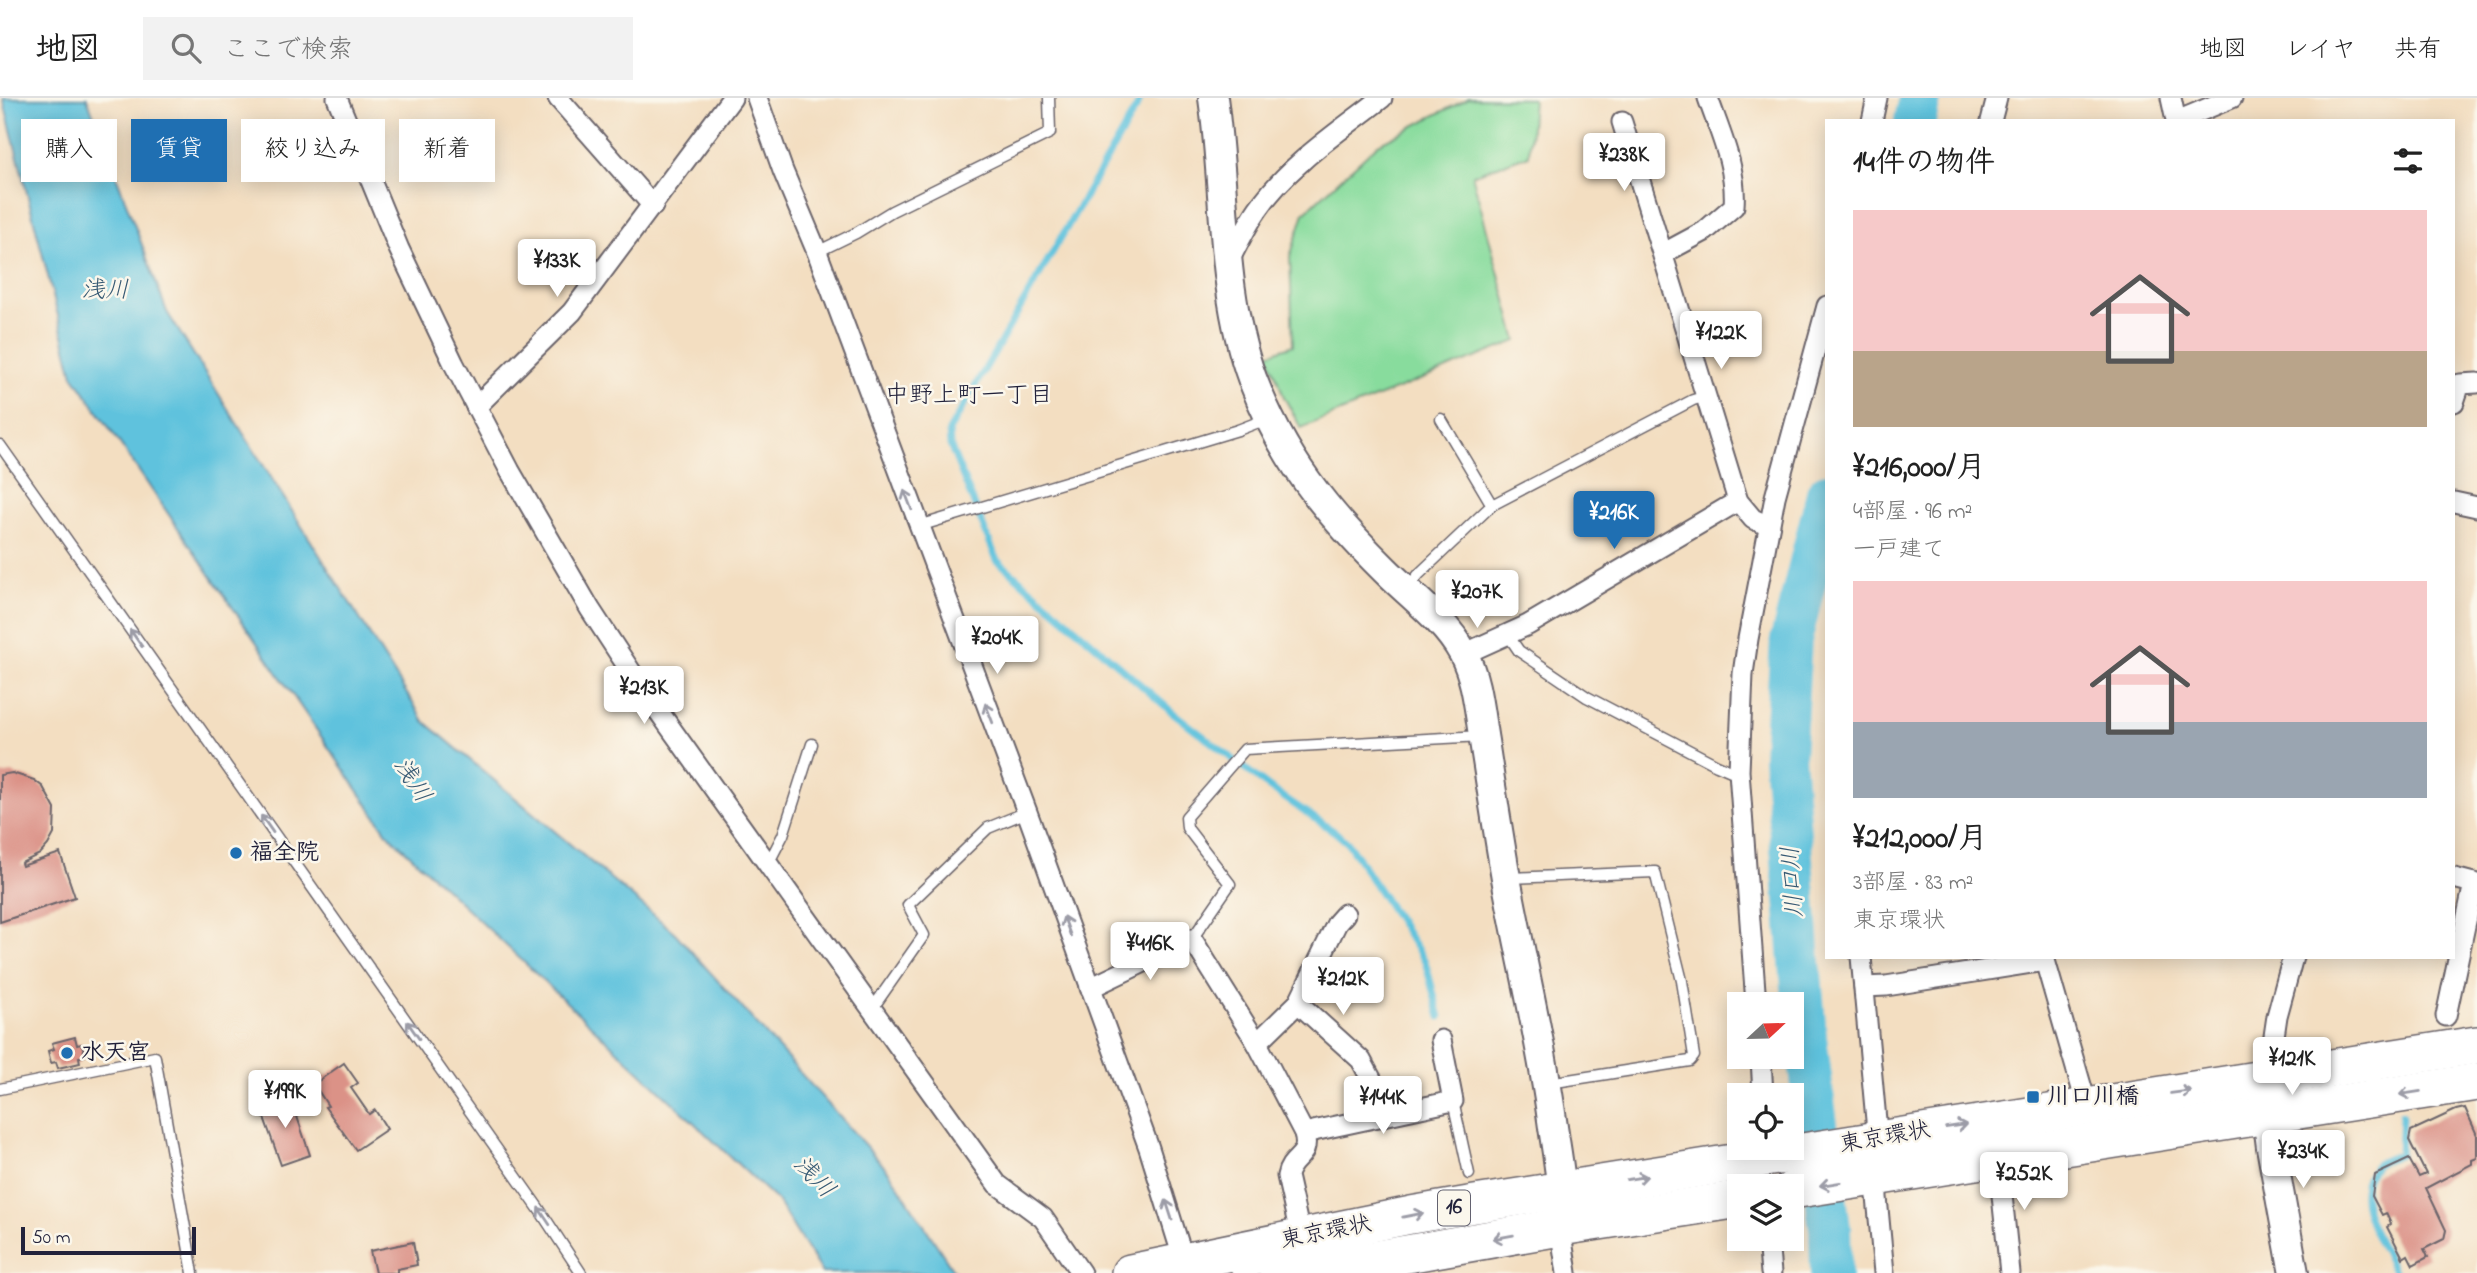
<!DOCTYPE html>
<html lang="ja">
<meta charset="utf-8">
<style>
:root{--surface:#fff;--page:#f2f2f2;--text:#222;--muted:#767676;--line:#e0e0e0;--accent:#1f6fb2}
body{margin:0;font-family:"Indie Flower","Klee One",sans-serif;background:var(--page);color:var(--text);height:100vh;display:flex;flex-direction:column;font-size:26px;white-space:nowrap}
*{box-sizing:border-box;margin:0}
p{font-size:23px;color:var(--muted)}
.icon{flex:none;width:38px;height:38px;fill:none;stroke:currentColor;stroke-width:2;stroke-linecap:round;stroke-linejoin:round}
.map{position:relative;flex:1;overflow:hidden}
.sheet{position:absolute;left:1825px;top:21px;width:630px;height:840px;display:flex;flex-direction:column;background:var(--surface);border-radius:0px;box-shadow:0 4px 18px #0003}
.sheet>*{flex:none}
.top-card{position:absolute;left:21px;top:21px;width:665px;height:63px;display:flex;gap:14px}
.needle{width:46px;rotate:68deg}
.fabs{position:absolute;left:1727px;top:894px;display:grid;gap:14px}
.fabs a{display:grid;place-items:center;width:77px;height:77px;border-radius:0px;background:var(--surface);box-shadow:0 4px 18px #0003;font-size:35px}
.scale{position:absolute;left:21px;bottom:18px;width:175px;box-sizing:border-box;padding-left:7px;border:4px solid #22223b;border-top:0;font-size:19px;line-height:24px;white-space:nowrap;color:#22223b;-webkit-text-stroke:5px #fbf7ec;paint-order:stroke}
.price{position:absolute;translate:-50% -60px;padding:0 16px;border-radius:7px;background:#fff;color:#222;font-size:23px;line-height:46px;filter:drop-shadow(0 2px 4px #0008)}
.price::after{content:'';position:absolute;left:50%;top:42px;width:21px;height:16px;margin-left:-10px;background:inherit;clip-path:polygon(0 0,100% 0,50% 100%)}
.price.on{background:var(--accent);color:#fff}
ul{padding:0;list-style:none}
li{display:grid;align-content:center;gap:14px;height:371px;padding:0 28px}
li span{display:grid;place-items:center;height:217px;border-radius:0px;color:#555}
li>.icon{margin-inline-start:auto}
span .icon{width:126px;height:126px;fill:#fffc;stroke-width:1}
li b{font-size:30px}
h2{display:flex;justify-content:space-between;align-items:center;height:84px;padding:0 28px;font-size:30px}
.pill{padding:0 24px;border-radius:0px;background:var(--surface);box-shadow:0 4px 18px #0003;font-size:24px;line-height:63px}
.pill.on{background:var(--accent);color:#fff}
header{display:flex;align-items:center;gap:42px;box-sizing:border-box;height:98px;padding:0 35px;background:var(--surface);border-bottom:2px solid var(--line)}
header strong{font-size:33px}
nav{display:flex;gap:38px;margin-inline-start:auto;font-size:24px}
.search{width:490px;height:63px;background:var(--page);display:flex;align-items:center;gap:18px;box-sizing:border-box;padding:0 24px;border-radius:0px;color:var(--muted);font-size:26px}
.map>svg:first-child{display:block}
</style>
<header>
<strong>地図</strong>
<div class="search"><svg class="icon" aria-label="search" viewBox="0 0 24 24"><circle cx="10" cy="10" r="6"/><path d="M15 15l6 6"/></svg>ここで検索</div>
<nav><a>地図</a><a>レイヤ</a><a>共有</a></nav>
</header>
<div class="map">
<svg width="2477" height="1175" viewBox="0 0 2477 1175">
<rect width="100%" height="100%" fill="#fbf7ec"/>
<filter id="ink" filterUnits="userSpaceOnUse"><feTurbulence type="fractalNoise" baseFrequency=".0143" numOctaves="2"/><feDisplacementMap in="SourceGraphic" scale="14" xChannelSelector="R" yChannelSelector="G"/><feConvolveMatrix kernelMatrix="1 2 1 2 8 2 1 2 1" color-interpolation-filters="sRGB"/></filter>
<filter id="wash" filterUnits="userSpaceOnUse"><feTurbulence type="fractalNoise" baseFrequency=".00686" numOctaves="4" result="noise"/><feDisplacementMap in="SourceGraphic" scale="28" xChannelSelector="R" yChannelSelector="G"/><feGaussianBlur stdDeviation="1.57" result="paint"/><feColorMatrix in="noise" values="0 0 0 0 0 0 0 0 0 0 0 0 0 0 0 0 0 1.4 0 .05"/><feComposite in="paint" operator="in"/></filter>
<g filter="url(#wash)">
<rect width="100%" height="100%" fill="#f3dec1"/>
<path fill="#88dc9d" stroke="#557f6c" stroke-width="2" d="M1469,0l64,1 -4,56 -57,20 45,166 -216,87 -17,-31 -16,-43 25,-9 -3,-88 14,-44 74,-69z"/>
<path fill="#5fc2dd" stroke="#40728c" stroke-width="2" d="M3,0h84l80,214 257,409 251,212 215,240 65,100h-133l-45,-72 -389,-367 -315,-459z"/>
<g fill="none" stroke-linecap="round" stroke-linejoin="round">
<g stroke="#5fc2dd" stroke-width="7">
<path d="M1139,0v5l-190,328 1,14 47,115 174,151 99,77 65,44 13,11 77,118 15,56"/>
<path d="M2395,1175c-14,-31 -49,-76 -20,-107 6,-6 18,-9 25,-12l2,-39"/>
</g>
<g stroke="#5fc2dd" stroke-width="42">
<path d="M1915,23l5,-23"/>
<path d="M1827,396l-36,146 -7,117 22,281 24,191 1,44"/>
</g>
</g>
<g id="blocks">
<g fill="#db9287">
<path d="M12,675l22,7 9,7 12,22 -1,25 -6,11 -8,9 -19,9 1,3 38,-13 15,44 -75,25v-147z"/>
<path d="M75,939l2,8 5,-1 3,12 -6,1 1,6 -22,5 -2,-6 -5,1 -3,-12 6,-2 -2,-6z"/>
<path d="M344,965l14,20 -7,5 18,26 6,-4 12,19 -31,21 -31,-43 3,-1 -14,-22z"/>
<path d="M290,998l20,59 -29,10 -21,-59z"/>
<path d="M2465,1010l12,27v23l-5,2v4l-46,24 20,42 -2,9 -20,10 4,8 -15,8 -5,-10 -5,3 -16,-31 4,-3 -5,-11 -4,2 -10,-19 3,-21 34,-16 10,18 7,-3 -17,-34 2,-9 45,-21z"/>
<path d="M413,1144l4,23 -20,4v4h-22l-5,-22z"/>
</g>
</g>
</g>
<g filter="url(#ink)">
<use href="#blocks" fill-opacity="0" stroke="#6b646a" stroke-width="2"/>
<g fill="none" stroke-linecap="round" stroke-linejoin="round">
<g stroke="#6b646a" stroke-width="13">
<g id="lane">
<path d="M817,154l39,-19 36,-22 158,-78 -1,-35"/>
<path d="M1441,321l51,86"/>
<path d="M0,347l539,764 42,64"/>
<path d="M919,428l319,-96 31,-12"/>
<path d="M1408,490l11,-14 73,-69 201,-105 14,-4"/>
<path d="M1508,537l11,16 68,46 130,68 14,6h8"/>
<path d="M768,766l15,-29 29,-91"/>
<path d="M1510,780l145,-6 27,109 12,75 -4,5 -141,22"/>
<path d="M1192,841l38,-55 -43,-56 -1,-11 59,-68 237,-13"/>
<path d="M872,911l52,-74 -16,-30 80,-77 39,-16"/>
<path d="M0,991l155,-32 38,216"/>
<path d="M1453,1003l16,73"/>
</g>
</g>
<g stroke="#6b646a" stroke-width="23">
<g id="street">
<path d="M337,0l62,151 55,115 56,107 80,138 49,75 358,500 46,34 38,55"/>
<path d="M558,0l95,108"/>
<path d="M757,0l26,73 34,81 210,560 122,336 35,113 3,5"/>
<path d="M2171,0l5,23"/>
<path d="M1872,23l5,-23"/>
<path d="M1991,23l6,-23"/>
<path d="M2177,23l55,-23"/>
<path d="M1622,24l116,379 15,18 16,7"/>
<path d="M1664,155l41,-22 29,-25c3,-38 -14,-73 -26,-108"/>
<path d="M1229,163c9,-18 18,-36 29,-52 31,-45 82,-78 124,-111"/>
<path d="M2454,304l6,-18 17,-1"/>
<path d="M476,309l96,-95 160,-214"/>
<path d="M2454,404l23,5"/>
<path d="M1464,556l64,-29 210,-124"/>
<path d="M2454,780l23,6"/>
<path d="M1861,859l15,163 1,77 7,76"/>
<path d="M2044,859l43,149"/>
<path d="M1864,889l22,-1 159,-25"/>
<path d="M1090,890l102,-49 65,104 47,90c7,26 -13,22 -17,43l14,62"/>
<path d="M1298,905l63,57 29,54"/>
<path d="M1756,906l-17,-233 4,-97 5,-35 27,-142 52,-191"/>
<path d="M2446,918l28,-133"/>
<path d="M1257,945l41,-40 39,-80 8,-9"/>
<path d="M1761,959l2,39"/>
<path d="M2268,979l9,-61 16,-59"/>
<path d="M1304,1035l149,-32 -12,-61"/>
<path d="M1998,1058l12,117"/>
<path d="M1560,1129l7,46"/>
<path d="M1768,1141l3,34"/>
<path d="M1240,1170c17,-3 38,-8 52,5"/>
</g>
</g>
<g stroke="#6b646a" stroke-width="32">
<g id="secondary">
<path d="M1213,0c13,91 7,193 39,280 30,79 73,133 133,192 26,26 60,50 78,83 14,26 16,59 21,88 7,45 14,91 22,137 15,81 35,161 46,242 4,30 11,60 9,90"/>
<path d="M2267,998v19l4,32 23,126"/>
</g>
</g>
<g stroke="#6b646a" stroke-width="40">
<g id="highway">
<path d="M1792,1092l685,-108"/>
<path d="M1130,1175l281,-58 64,-11 1002,-159"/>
<path d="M1299,1175l261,-46 180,-28"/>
</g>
</g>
<use href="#lane" stroke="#fff" stroke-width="10"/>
<use href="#street" stroke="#fff" stroke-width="19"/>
<use href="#secondary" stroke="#fff" stroke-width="28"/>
<use href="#highway" stroke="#fff" stroke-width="37"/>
</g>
<defs><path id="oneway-shaft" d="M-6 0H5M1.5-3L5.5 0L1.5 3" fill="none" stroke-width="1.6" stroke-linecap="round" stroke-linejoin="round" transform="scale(1.75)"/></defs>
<g stroke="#9c9ca7">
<use href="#oneway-shaft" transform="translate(908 402) rotate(-111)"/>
<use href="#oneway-shaft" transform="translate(136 540) rotate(-125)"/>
<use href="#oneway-shaft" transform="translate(989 615) rotate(-111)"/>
<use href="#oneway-shaft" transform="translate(267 726) rotate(-125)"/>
<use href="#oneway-shaft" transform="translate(1067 828) rotate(-110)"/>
<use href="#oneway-shaft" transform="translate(413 932) rotate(-125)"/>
<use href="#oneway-shaft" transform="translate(2181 994) rotate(-8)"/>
<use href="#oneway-shaft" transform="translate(2410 995) rotate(171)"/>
<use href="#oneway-shaft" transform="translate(1956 1028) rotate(-9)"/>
<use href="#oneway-shaft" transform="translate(1637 1080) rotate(-9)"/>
<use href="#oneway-shaft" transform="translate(1830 1086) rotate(171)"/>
<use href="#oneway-shaft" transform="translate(1169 1112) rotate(-108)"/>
<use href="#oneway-shaft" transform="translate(1413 1117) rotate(-11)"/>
<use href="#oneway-shaft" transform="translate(544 1118) rotate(-124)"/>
<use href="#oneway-shaft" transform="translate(1503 1139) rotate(170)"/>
</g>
</g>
<g fill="#1f6fb2" stroke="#fbf7ec" stroke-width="2.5">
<circle cx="236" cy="755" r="7"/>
<circle cx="67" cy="955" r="7"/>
<rect x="2026" y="992" width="14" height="14" rx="3.5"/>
</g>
<g text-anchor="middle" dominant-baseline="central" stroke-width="5" stroke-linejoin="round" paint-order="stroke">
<rect fill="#fbf7ec" stroke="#636270" stroke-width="2" x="1438" y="1092.5" width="32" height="35" rx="5"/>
<g font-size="21" font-weight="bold" fill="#22223b">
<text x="1454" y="1110">16</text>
</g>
<g font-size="23" font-weight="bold" fill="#22223b" stroke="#fbf7ec" text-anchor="start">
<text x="250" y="755">福全院</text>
<text x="81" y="955">水天宮</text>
<text x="2047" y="999">川口川橋</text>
</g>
<g font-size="23" fill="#22223b" stroke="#fbf7ec">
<text transform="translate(1885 1040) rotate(-10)">東京環状</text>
<text transform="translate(1326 1135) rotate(-11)">東京環状</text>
</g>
<g font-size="24" font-style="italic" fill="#375a74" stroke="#fbf7ec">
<text x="105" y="193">浅川</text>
<text transform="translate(411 683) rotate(57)">浅川</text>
<text transform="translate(1794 784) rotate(-94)">川口川</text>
<text transform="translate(813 1080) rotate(46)">浅川</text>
</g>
<g font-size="24" fill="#22223b" stroke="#fbf7ec">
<text x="969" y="298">中野上町一丁目</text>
</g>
</g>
</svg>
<div class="fabs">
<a><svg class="needle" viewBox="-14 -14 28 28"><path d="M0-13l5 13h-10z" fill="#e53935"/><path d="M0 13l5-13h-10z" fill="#767676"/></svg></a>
<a><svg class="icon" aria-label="locate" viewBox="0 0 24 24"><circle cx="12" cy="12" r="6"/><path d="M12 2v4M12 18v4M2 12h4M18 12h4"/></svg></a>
<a><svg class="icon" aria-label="layers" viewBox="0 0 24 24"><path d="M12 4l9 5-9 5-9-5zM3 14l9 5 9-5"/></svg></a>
</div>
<div class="scale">50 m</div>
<b class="price" style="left:1624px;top:95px">¥238K</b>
<b class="price" style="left:557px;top:201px">¥133K</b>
<b class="price" style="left:1721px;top:273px">¥122K</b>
<b class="price on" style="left:1614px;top:453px">¥216K</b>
<b class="price" style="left:1477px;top:532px">¥207K</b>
<b class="price" style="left:997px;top:578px">¥204K</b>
<b class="price" style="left:644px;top:628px">¥213K</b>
<b class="price" style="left:1150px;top:884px">¥416K</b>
<b class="price" style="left:1343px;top:919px">¥212K</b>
<b class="price" style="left:2292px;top:999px">¥121K</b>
<b class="price" style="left:285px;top:1032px">¥199K</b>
<b class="price" style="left:1383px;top:1038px">¥144K</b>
<b class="price" style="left:2303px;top:1092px">¥234K</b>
<b class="price" style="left:2024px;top:1114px">¥252K</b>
<div class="top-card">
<a class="pill">購入</a>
<a class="pill on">賃貸</a>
<a class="pill">絞り込み</a>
<a class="pill">新着</a>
</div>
<section class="sheet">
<h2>14件の物件<svg class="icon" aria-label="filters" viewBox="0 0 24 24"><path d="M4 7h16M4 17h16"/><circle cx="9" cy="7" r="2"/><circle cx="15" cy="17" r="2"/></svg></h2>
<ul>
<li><span style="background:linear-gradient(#f6c9c9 65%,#b9a48a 0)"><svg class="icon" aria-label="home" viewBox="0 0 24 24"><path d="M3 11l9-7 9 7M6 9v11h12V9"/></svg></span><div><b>¥216,000/月</b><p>4部屋 · 96 m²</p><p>一戸建て</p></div></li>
<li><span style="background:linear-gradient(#f6c9c9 65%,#9aa5b1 0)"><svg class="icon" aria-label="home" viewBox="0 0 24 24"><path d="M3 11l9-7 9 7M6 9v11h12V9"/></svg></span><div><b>¥212,000/月</b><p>3部屋 · 83 m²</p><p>東京環状</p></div></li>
</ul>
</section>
</div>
